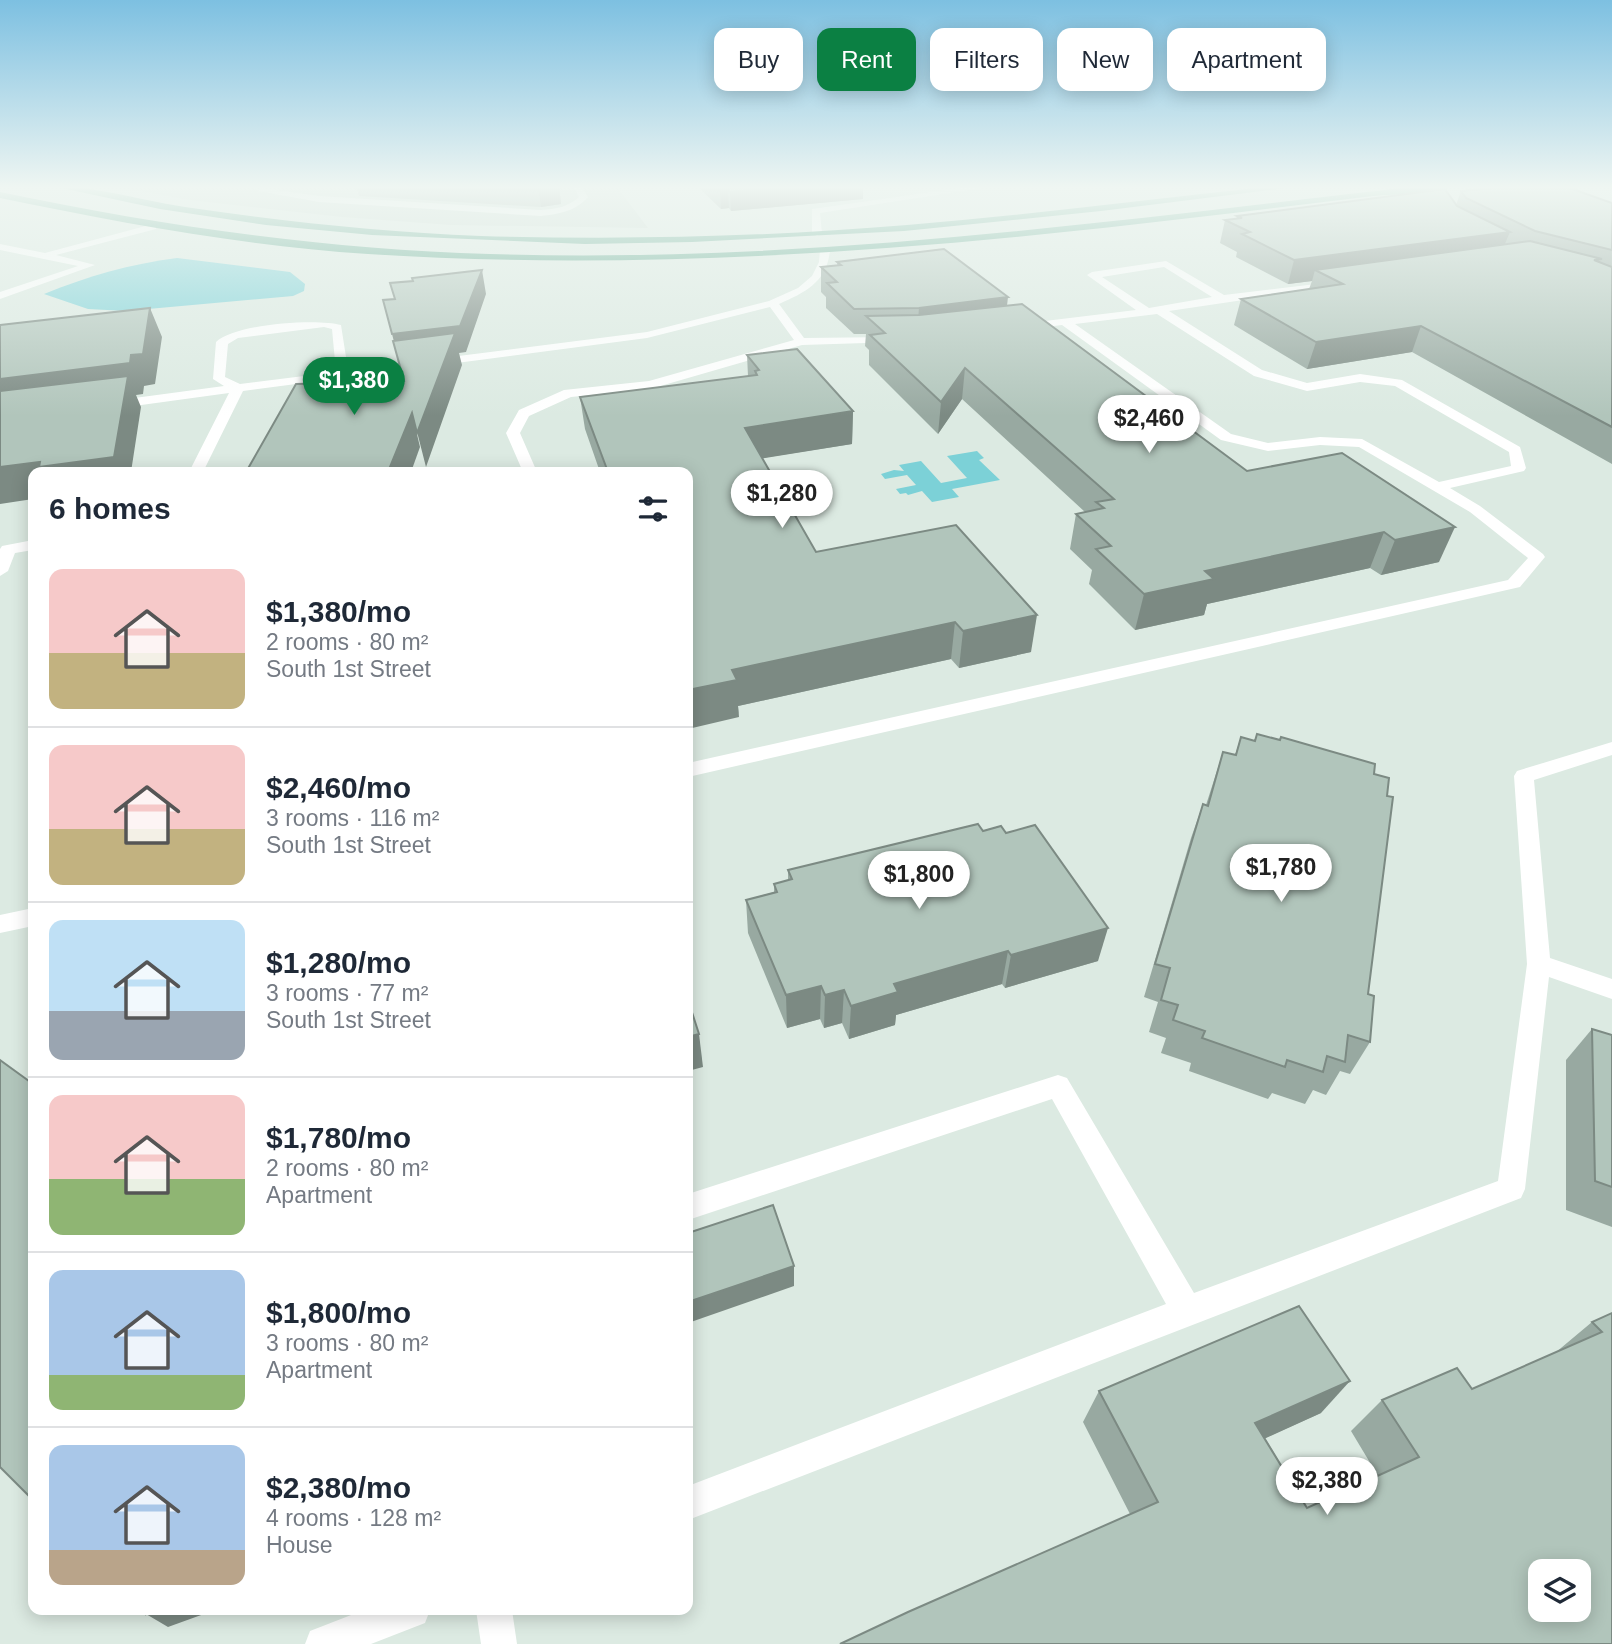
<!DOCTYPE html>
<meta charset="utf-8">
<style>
:root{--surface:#fff;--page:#f6f6f7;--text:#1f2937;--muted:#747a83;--line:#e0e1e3;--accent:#0b8043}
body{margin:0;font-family:Helvetica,sans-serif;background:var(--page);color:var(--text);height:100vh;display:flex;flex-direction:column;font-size:26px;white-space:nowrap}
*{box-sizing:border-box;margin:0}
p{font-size:23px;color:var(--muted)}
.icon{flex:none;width:38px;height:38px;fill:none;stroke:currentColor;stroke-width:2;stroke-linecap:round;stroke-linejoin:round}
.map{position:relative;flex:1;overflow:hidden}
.sheet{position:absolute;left:28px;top:467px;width:665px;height:1148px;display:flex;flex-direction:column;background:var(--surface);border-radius:14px;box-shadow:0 4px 18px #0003}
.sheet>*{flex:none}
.hud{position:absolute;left:714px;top:28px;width:665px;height:63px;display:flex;gap:14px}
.fabs{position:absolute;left:1528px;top:1559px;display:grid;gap:14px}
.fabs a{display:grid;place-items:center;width:63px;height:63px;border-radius:14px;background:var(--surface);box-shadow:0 4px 18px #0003;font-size:35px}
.price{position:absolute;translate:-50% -60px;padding:0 16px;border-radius:24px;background:#fff;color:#222;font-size:23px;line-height:46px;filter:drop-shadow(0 2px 4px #0008)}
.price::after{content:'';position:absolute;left:50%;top:42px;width:21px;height:16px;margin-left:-10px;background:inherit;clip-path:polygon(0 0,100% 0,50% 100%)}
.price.selected{background:var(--accent);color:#fff}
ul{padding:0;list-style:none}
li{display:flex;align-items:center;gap:21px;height:175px;padding:0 21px}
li+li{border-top:2px solid var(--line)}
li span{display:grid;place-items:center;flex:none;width:196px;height:140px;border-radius:14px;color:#555}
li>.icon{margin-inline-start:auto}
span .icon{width:84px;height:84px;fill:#fffc;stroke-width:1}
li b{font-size:30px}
h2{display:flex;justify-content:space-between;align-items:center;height:84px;padding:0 21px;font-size:30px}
.pill{padding:0 24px;border-radius:14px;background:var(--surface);box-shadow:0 4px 18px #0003;font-size:24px;line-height:63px}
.pill.selected{background:var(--accent);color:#fff}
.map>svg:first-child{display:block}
</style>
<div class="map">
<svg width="1612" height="1644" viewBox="0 0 1612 1644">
<rect width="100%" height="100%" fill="#dceae2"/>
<path fill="#cadad1" d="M112,186h504l32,42 -197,-3 -109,-8 -152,-17z"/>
<g fill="#7cd1d7">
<path d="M177,258l113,14 15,12 -1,7 -11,5 -167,15 -38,-2 -44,-15c44,-18 86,-30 133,-36z"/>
<path d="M977,451l7,7 -5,2 21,20 -48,9 7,8 -27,5 -10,-11 -14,4 -2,-2 -6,1 -4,-5 20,-4 -9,-10 -22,4 -4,-5 13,-4 10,1 -5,-6 22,-4 20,22 26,-5 -20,-22z"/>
</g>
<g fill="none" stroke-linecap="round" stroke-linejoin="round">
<g fill="#fff" fill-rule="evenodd">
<path d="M573,186h8l7,11c-12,14 -29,17 -47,19l-222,-14 -61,-11 4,-3 57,8 222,14c15,-1 27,-3 38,-13z"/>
<path d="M974,186h21l-175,27 2,20 -5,3 -5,-3v-24z"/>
<path d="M153,224l3,1v4l-100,26 39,10 -95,34v-7l78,-26 -78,-16v-6l45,9z"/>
<path d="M825,247l5,3c-3,32 -24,42 -51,54l25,34 90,-1 6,3 -2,2 -96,3 -152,44 -79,8 -42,19 -9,17 17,39h-14l-17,-39 13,-23 45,-20 85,-9 145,-41 -24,-33 -123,31 -404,53 -40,81h-14l40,-79 -117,16 -6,-4 6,-4 112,-15 -11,-7 3,-37c19,-18 100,-24 125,-17l7,45 299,-38 122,-31 29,-13 14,-12 7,-14 1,-12zM324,327l8,2 4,43 -96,12 -15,-7 3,-33 10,-6z"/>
<path d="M1166,261l58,34 117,-14 1,2 -5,3 -168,25 93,59 45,13 53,-9 42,6 118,67 6,21 -2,3 -74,17 30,18 63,48 2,3 -25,30 -832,190v-14l820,-183 20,-22 -58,-46 -111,-65 -39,-2 -52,6 -47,-11 -159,-115 -42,5 -6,-3 6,-3 116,-14 -49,-35 5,-3zM1164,267l48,30 -63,11 -47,-31zM1157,314l97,62 53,15 53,-9 35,4 114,66 2,14 -72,16 -77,-43 -42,-2 -52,6 -37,-9 -156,-110z"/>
<path d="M33,540v10l-18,3 -7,18 -8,5v-27l2,-3z"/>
<path d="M1612,742v13l-78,25 16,178 62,21v20l-63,-22 -24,212 -4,9 -833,322v-34l478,-182 -114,-205 -364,121v-26l370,-119 9,3 127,215 304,-112 29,-217 -13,-188 3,-5z"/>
<path d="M33,908v18l-33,7v-18z"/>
<path d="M364,1610h66l-5,13 -54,21h-66l5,-13z"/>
<path d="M476,1610h36l5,34h-36z"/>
</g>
<g fill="#5ba58b" fill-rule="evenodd">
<path d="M52,186c46,0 94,16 140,22 96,14 192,24 289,28 142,4 284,1 426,-11 123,-10 245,-26 368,-39h26l-200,25 -197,20 -212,11 -107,2 -213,-9 -106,-10 -106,-16z"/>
<path d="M1419,186h25c-19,9 -49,8 -71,10 -58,7 -116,14 -174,21 -277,33 -553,55 -831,37 -124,-8 -246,-31 -368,-56v-6c162,34 324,57 490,62 312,10 620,-33 929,-68z"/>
</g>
</g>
<g fill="#98a9a1">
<path d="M356,186h203l2,18 -20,3 -182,-11z"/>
<path d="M697,186h166v13l-132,12 -2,-3 -8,1z"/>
<path d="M1461,191l151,12v261l-200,-112 -105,17 -73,-44 7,-26 68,-10 3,-8 -24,3 -52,-27 1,-5 -17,-9 5,-23 11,-1 1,-3 219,-11z"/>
<path d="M837,262l170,43 240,166 95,-18 97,109 -58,13 -11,-7 -163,36 -3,11 -69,15 -46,-46 3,-14 -22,-21 6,-35 9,-2 -123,-113 -24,35 -69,-69v-15l-4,-4 1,-12h-12l-28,-26v-11l-5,-5v-25l16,-2z"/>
<path d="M747,355l106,56 -1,33 -90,14 54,94 215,100 -72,16 -8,-9 -213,47 1,11 -51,-245h-88l-15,-43 -5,-32 168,-21z"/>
<path d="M1257,734l117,40 -6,220 2,48 -20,32 -10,-3 -14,24 -13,-5 -8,14 -33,-11 -4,6 -79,-28 2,-8 -30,-10 5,-15 -17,-6 9,-30 -14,-5 47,-159 12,-34 3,1 17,-53 12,3 6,-18 13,4z"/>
<path d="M983,831l115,130 -93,27 -3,-4 -106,31 -1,10 -46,14 -7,-16 -18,5 -4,-9 -33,9 -39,-95 -2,-33 28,-8v-8l14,-4v-10z"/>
<path d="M1592,1029l20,6v192l-46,-17v-150z"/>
<path d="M1612,1313v331l-482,-130 -47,-92 16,-31 222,22 -56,25 42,70 71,-32 -27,-45 31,-31 90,-11 83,-36 37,-31z"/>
</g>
<g fill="#7c8a83">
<path d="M538,186h21l2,18 -20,3z"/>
<path d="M796,186h67v13l-132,12 -1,-19z"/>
<path d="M728,189l1,19 -8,1 -1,-19z"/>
<path d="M1510,232l-10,23 -185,15 -3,11 -24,3 6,-24z"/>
<path d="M482,270l4,24 -20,58 -7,1 3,12 -36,102 -34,-133z"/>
<path d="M1008,297l-3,26 -88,10 2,-25z"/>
<path d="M150,308l12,29 -7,47 -11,2 -1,8 -7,1 5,12 -10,65h-98v27l-33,5v-37l40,-5 74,-5 -114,-45v-33l131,-24z"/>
<path d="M1421,326l-9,26 -105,17 9,-27z"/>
<path d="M965,368l-3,31 -24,35 3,-32z"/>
<path d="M853,411l-1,33 -106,17 -1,-33z"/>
<path d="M412,413l8,34 -9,25h-23z"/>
<path d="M1455,527l-16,35 -58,13 14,-35z"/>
<path d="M1384,532l-14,36 -163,36 -3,11 -69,15 9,-36 61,-23z"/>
<path d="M1037,615l-6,37 -72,16 4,-37z"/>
<path d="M955,622l-4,37 -213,47 1,11 -51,12v-39l44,-20z"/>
<path d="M1108,928l-10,33 -93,27 6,-33z"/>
<path d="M1008,951l-6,33 -106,31 -1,10 -46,14 2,-33 43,-22z"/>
<path d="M821,986l-1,33 -33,9 -1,-33z"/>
<path d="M844,990l-2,33 -18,5 1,-33z"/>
<path d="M699,1034l4,33 -15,4v-34z"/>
<path d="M794,1266v20l-106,37v-21z"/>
<path d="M1350,1381l-29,32 -90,41 24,-31z"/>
<path d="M157,1610h58l-47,17 -22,-13z"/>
</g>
<g fill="#b1c5bb" stroke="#7c8a83" stroke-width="2" fill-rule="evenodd">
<path d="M716,186h80l-66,6 -2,-3 -8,1z"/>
<path d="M1514,186h50l48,17v47l-77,-19 -69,-33 -5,-7z"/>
<path d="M1445,189l12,17 53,26 -216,28 -52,-26 8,-2 -25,-12 17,-2 -5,-2z"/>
<path d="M1530,241l72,18 -8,1 18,7v160l-191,-101 -105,16 -75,-43 102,-15 -28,-14z"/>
<path d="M944,249l64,48 -89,11 -65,1 -27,-26 10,-1 -16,-15 20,-2 -4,-3z"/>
<path d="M482,270l-22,56 -68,8 -9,-34 12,-1 -5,-16 23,-2 -1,-3z"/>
<path d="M1022,304l225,167 95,-18 113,74 -60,13 -11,-8 -179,39 9,8 -70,15 -48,-45 15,-3 -35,-32 28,-6 -8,-6 18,-3 -149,-131 -24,34 -71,-67 15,-2 -19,-17 53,-1z"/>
<path d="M150,308l-7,46 -12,1 -1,8 -130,16v-54z"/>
<path d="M455,333l-38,100 -5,-20 -24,59h-142l50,-88 108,-3 -11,-40z"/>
<path d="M797,349l56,62 -108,17 71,124 140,-27 81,90 -74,16 -8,-9 -223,48 5,10 -49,10v-218h-80l-28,-75 177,-22 -2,-4 4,-1 -12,-15z"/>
<path d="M128,376l-14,81 -75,10 1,-5 -40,5v-76z"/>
<path d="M1257,734l23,6 1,-3 94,27 -1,10 15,4 -2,18 6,1 -25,197 6,2 -4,46 -22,-7 -3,27 -18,-6 -4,16 -36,-12 -2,7 -83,-29 3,-7 -32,-11 5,-15 -17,-5 9,-32 -15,-4 48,-160 5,2 15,-54 13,3 5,-18 14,4z"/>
<path d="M978,824l5,7 18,-5 5,7 29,-8 73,103 -97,27 -3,-4 -114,33 4,8 -47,14 -7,-16 -19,5 -4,-9 -35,9 -40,-95 31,-8 -3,-8 18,-5 -4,-9z"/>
<path d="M688,1000l11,34 -11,3z"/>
<path d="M1592,1029l20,6v152l-17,-6z"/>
<path d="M0,1060l33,24v414l-1,1 -32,-32z"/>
<path d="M773,1205l21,61 -106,36v-69z"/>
<path d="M1299,1306l51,75 -95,42 52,85 112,-51 -37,-57 75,-32 15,21 130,-57 -10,-10 20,-9v331h-772l68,-32 250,-110 -59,-111zM1540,1572h38v38h-38z"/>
<path d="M146,1610h11l-11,4z"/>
</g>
<linearGradient id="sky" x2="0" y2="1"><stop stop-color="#7dc0e1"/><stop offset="0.45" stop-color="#eff6f2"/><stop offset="1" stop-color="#eff6f2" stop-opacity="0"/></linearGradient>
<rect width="1612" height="416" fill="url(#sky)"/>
</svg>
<div class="fabs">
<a><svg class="icon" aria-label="layers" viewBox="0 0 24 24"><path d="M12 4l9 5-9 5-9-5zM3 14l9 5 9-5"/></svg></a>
</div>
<b class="price selected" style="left:354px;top:417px">$1,380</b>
<b class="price" style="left:1149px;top:455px">$2,460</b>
<b class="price" style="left:782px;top:530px">$1,280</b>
<b class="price" style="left:1281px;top:904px">$1,780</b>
<b class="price" style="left:919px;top:911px">$1,800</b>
<b class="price" style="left:1327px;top:1517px">$2,380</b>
<div class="hud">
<a class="pill">Buy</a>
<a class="pill selected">Rent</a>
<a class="pill">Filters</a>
<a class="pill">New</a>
<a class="pill">Apartment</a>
</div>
<section class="sheet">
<h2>6 homes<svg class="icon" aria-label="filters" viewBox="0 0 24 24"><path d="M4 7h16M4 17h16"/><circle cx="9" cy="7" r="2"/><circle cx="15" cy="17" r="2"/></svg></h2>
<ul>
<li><span style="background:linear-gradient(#f6c9c9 60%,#c2b280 0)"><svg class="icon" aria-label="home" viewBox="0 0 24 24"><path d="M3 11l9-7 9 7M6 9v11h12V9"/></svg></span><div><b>$1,380/mo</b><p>2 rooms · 80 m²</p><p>South 1st Street</p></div></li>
<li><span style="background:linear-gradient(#f6c9c9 60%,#c2b280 0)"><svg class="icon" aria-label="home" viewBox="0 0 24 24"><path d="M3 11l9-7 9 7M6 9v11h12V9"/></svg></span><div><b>$2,460/mo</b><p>3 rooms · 116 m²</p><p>South 1st Street</p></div></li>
<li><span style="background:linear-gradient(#bfe0f5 65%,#9aa5b1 0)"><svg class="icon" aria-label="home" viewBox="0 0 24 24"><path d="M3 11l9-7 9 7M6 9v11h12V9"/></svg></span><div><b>$1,280/mo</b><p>3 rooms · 77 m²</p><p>South 1st Street</p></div></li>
<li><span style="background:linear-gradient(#f6c9c9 60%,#8fb573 0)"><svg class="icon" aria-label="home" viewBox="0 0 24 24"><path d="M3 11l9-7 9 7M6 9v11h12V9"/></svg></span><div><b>$1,780/mo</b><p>2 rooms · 80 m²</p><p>Apartment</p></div></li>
<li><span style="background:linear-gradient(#a9c7e8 75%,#8fb573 0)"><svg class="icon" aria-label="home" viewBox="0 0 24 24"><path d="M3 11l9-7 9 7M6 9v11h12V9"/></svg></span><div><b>$1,800/mo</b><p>3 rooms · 80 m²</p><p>Apartment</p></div></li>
<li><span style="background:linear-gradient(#a9c7e8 75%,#b9a48a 0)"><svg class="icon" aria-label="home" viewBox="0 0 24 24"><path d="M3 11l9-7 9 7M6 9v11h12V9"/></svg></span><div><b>$2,380/mo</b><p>4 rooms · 128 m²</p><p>House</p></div></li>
</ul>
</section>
</div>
